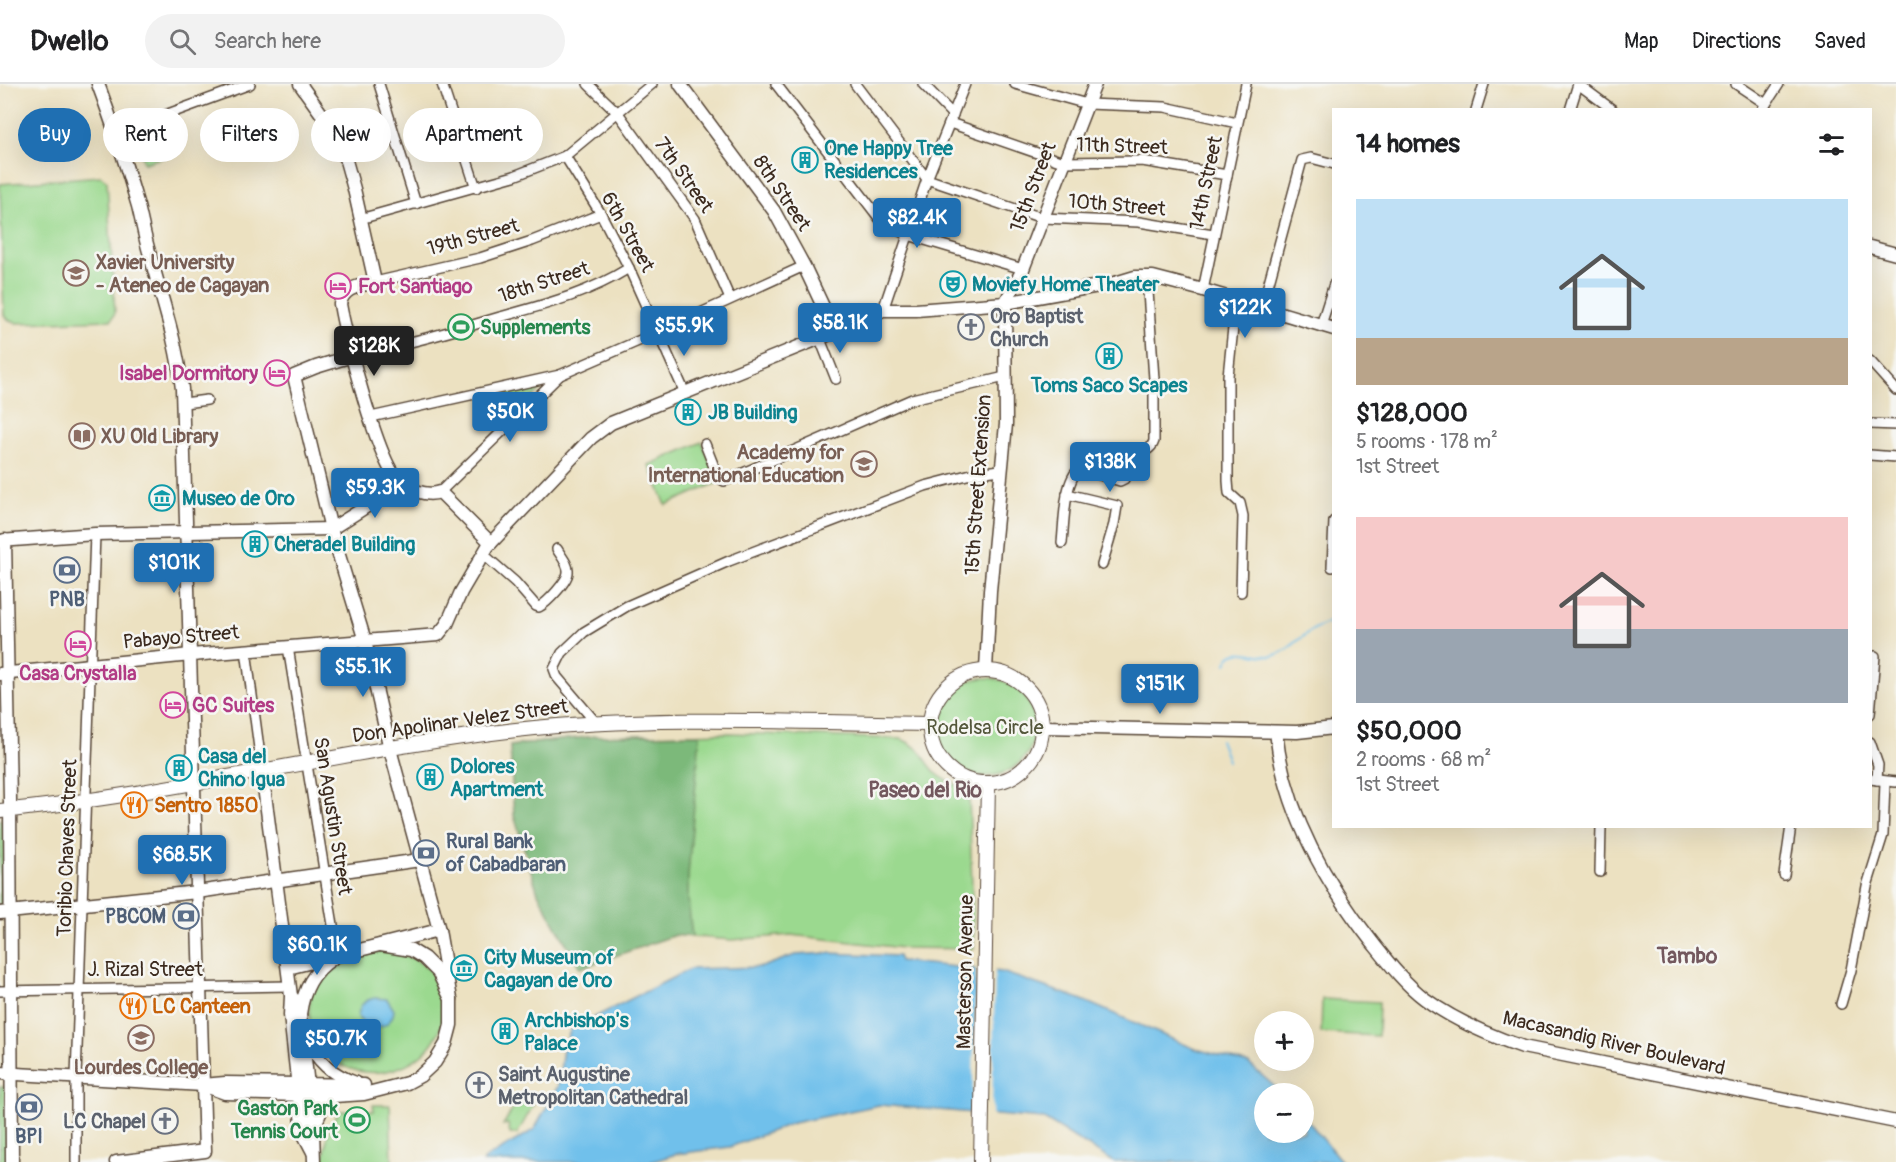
<!DOCTYPE html>
<meta charset="utf-8">
<style>
:root{--surface:#fff;--page:#f2f2f2;--text:#202124;--muted:#757577;--line:#e0e0e0;--accent:#1f6fb2}
body{margin:0;font-family:Pangolin,sans-serif;background:var(--page);color:var(--text);height:100vh;display:flex;flex-direction:column;font-size:22px;white-space:nowrap}
*{box-sizing:border-box;margin:0}
p{font-size:20px;color:var(--muted)}
.icon{flex:none;width:33px;height:33px;fill:none;stroke:currentColor;stroke-width:2;stroke-linecap:round;stroke-linejoin:round}
.map{position:relative;flex:1;overflow:hidden}
.details{position:absolute;left:1332px;top:24px;width:540px;height:720px;display:flex;flex-direction:column;background:var(--surface);border-radius:0px;box-shadow:0 6px 24px #0002}
.details>*{flex:none}
.hud{position:absolute;left:18px;top:24px;width:570px;height:54px;display:flex;gap:12px}
.fabs{position:absolute;left:1254px;top:927px;display:grid;gap:12px}
.fabs a{display:grid;place-items:center;width:60px;height:60px;border-radius:50%;background:var(--surface);box-shadow:0 6px 24px #0002;font-size:30px}
.price{position:absolute;translate:-50% -51px;padding:0 14px;border-radius:6px;background:var(--accent);color:#fff;font-size:20px;line-height:39px;filter:drop-shadow(0 2px 3px #0008)}
.price::after{content:'';position:absolute;left:50%;top:36px;width:18px;height:14px;margin-left:-9px;background:inherit;clip-path:polygon(0 0,100% 0,50% 100%)}
.price.current{background:#222;color:#fff}
ul{padding:0;list-style:none}
li{display:grid;align-content:center;gap:12px;height:318px;padding:0 24px}
li span{display:grid;place-items:center;height:186px;border-radius:0px;color:#555}
li>.icon{margin-inline-start:auto}
span .icon{width:108px;height:108px;fill:#fffc;stroke-width:1}
li b{font-size:26px}
h2{display:flex;justify-content:space-between;align-items:center;height:72px;padding:0 24px;font-size:26px}
.pill{padding:0 21px;border-radius:27px;background:var(--surface);box-shadow:0 6px 24px #0002;font-size:21px;line-height:54px}
.pill.current{background:var(--accent);color:#fff}
header{display:flex;align-items:center;gap:36px;box-sizing:border-box;height:84px;padding:0 30px;background:var(--surface);border-bottom:2px solid var(--line)}
header strong{font-size:28px}
nav{display:flex;gap:33px;margin-inline-start:auto;font-size:21px}
.search{width:420px;height:54px;background:var(--page);display:flex;align-items:center;gap:15px;box-sizing:border-box;padding:0 21px;border-radius:33px;color:var(--muted);font-size:22px}
.map>svg:first-child{display:block}
</style>
<header>
<strong>Dwello</strong>
<div class="search"><svg class="icon" aria-label="search" viewBox="0 0 24 24"><circle cx="10" cy="10" r="6"/><path d="M15 15l6 6"/></svg>Search here</div>
<nav><a>Map</a><a>Directions</a><a>Saved</a></nav>
</header>
<div class="map">
<svg width="1896" height="1078" viewBox="0 0 1896 1078">
<rect width="100%" height="100%" fill="#f6f6f2"/>
<filter id="ink" filterUnits="userSpaceOnUse"><feTurbulence type="fractalNoise" baseFrequency=".0167" numOctaves="2"/><feDisplacementMap in="SourceGraphic" scale="12" xChannelSelector="R" yChannelSelector="G"/><feConvolveMatrix kernelMatrix="1 2 1 2 8 2 1 2 1" color-interpolation-filters="sRGB"/></filter>
<filter id="wash" filterUnits="userSpaceOnUse"><feTurbulence type="fractalNoise" baseFrequency=".008" numOctaves="4" result="noise"/><feDisplacementMap in="SourceGraphic" scale="24" xChannelSelector="R" yChannelSelector="G"/><feGaussianBlur stdDeviation="1.35" result="paint"/><feColorMatrix in="noise" values="0 0 0 0 0 0 0 0 0 0 0 0 0 0 0 0 0 1.4 0 .05"/><feComposite in="paint" operator="in"/></filter>
<g filter="url(#wash)">
<rect width="100%" height="100%" fill="#ece1c1"/>
<g fill="#9bd98f" stroke="#6b8256" stroke-width="1.5">
<path d="M166,40l4,13 -30,9 -4,-13z"/>
<path d="M171,57l4,13 -31,9 -4,-13z"/>
<path d="M101,92l6,5 8,132 -4,7 -94,3 -7,-2 -6,-6 -4,-131z"/>
<path d="M549,297l-39,39 -27,-26z"/>
<path d="M702,358l17,40 -53,23 -17,-40z"/>
<circle cx="986" cy="643" r="49"/>
<path d="M729,649l172,6c23,10 20,18 35,34 9,9 24,11 33,21l5,155 -71,-1 -112,-13 -59,5 -57,-5 -95,33 -42,-75 -24,-78 -4,-69 86,-10z"/>
<path d="M0,736h5l1,90h-6z"/>
<path d="M384,867c25,4 48,11 57,38 22,74 -88,116 -123,52 -7,-12 -10,-27 -8,-40 5,-34 43,-48 74,-50z"/>
<path d="M1322,915l57,3 -1,34 -57,-3z"/>
<path d="M0,1003h5l1,75h-6z"/>
<path d="M527,1014l7,6 -17,30h-7l-2,-10 -5,1 16,-26z"/>
<path d="M373,1021h17l2,57h-69l5,-30 11,-21h35z"/>
</g>
<path fill="#7cb97a" stroke="#5c724c" stroke-width="1.5" d="M700,650l-12,142v23l4,38 -17,-2 -95,33 -42,-75 -24,-78 -4,-69 86,-10z"/>
<g fill="#6fc0eb" stroke="#557584" stroke-width="1.5">
<path d="M828,869l70,3 2,5 102,11 78,27 113,49 56,16 33,29 -18,1v38h40v-16l38,46h-228l-70,-43 -165,-14 -86,18 -63,24 -54,7 -25,8h-168l3,-4 48,-28 24,-44 5,-37 8,-20 119,-60 72,-2 33,-12z"/>
<path d="M375,914l12,1 7,11c-2,20 -26,23 -36,7 1,-11 5,-17 17,-19z"/>
</g>
<path fill="#ece1c1" d="M976,882l19,3 -3,149 -20,-2z"/>
<g fill="none" stroke-linecap="round" stroke-linejoin="round">
<g stroke="#6fc0eb" stroke-width="2">
<path d="M1226,580c5,-21 31,-6 46,-8 14,-3 25,-16 36,-23 8,-6 17,-9 26,-13"/>
<path d="M1220,656l8,21"/>
</g>
</g>
</g>
<g filter="url(#ink)">
<g fill="none" stroke-linecap="round" stroke-linejoin="round">
<g stroke="#564536" stroke-width="12">
<g id="street">
<path d="M379,0l37,120"/>
<path d="M442,0l34,104"/>
<path d="M588,0l30,29 77,106 35,80"/>
<path d="M776,0l107,139 25,12 115,34"/>
<path d="M855,0l72,95 115,39 97,4 74,12"/>
<path d="M923,0l30,31"/>
<path d="M1015,0l72,20 78,3 72,16"/>
<path d="M1578,0l35,26"/>
<path d="M1736,0l30,20"/>
<path d="M1476,26l8,-26"/>
<path d="M1570,26l8,-26"/>
<path d="M1762,26l17,-26"/>
<path d="M950,39l113,39 79,-1 85,14"/>
<path d="M116,49l134,-49"/>
<path d="M565,72l36,58 28,54 56,125"/>
<path d="M360,135l154,-43 51,-20 87,-72"/>
<path d="M375,198l105,-24 52,-17 69,-27"/>
<path d="M1203,206l43,-206"/>
<path d="M1236,215l-8,77v105l1,12 11,10 3,13 -2,76"/>
<path d="M1262,224l40,-148 9,-2 23,6"/>
<path d="M883,226l44,-131 38,-95"/>
<path d="M1321,241l13,-41"/>
<path d="M820,255l16,40"/>
<path d="M352,272c50,-11 99,-24 148,-39 47,-13 87,-23 129,-49"/>
<path d="M1870,277l26,29"/>
<path d="M184,319l23,-3"/>
<path d="M371,333l189,-42 99,-43 145,-66"/>
<path d="M1870,340l26,1"/>
<path d="M705,360l13,33 6,4 3,-1 185,-81 93,-22"/>
<path d="M1870,371l26,2"/>
<path d="M440,408l120,-117"/>
<path d="M1067,410l50,12 -3,18 -12,41"/>
<path d="M1062,459c2,-18 2,-65 18,-74l40,12 4,-2 1,-23c11,-4 25,-2 29,-15v-62l-7,-102"/>
<path d="M483,470l32,28 21,24 3,1c8,-4 29,-26 29,-35 1,-7 -7,-16 -11,-23"/>
<path d="M1332,483l2,-46"/>
<path d="M288,563l50,309"/>
<path d="M246,566l16,121"/>
<path d="M1870,630l5,-58"/>
<path d="M597,640l-40,-47 -3,-8 8,-16 22,-21 43,-26 102,-45 196,-75 46,-12 29,-4"/>
<path d="M1870,658l8,23 -1,15"/>
<path d="M1870,695l26,3"/>
<path d="M1600,788l1,-46"/>
<path d="M1784,791l7,-49"/>
<path d="M0,907l290,-5"/>
<path d="M1841,920l10,-34 16,-84 16,-51 2,-53"/>
<path d="M76,1078v-85l19,-543"/>
</g>
</g>
<g stroke="#564536" stroke-width="15">
<g id="secondary">
<path d="M98,0c15,40 28,81 40,122 4,16 7,33 12,49 12,45 27,87 32,134l23,762 -89,11"/>
<path d="M300,0l36,50 7,16 11,39 21,93c-15,4 -32,5 -35,22 5,30 38,158 58,176 11,10 28,17 42,12l51,51"/>
<path d="M680,0l94,127 30,55 31,66"/>
<path d="M1870,163l26,7"/>
<path d="M352,272l-36,11 -22,9 37,153 34,112 25,108 49,181 12,69"/>
<path d="M331,445l41,-26 25,-23"/>
<path d="M5,456l5,259 2,363"/>
<path d="M0,457l95,-7 236,-5"/>
<path d="M986,586l4,-79 16,-167 -1,-121 18,-34 72,-185"/>
<path d="M0,590l191,-19 247,-20 9,-11 14,-32 27,-46 103,-108 20,-15 224,-91 48,-22h33l89,-7 110,-20 20,-6h18l50,13 131,39"/>
<path d="M1043,643l254,5 37,-4"/>
<path d="M1276,648c8,79 48,149 96,210 16,20 32,41 53,57 30,22 63,36 98,48l373,75"/>
<path d="M262,687l29,225 -1,19 13,118 10,19"/>
<path d="M0,829l197,-21 223,-32"/>
<path d="M288,884l151,-38"/>
<path d="M293,914l7,16 13,117 1,31"/>
<path d="M300,930c3,-23 12,-42 32,-55"/>
<path d="M306,954c11,23 26,37 50,45"/>
<path d="M0,989l203,12 22,-2 139,2"/>
<path d="M203,1001l22,8 109,3 30,-2 43,-11 13,-7 15,-14 11,-18 5,-19v-26l-13,-27 -14,-14 -13,-8 -30,-5"/>
<path d="M314,1043l10,-23 10,-8"/>
</g>
</g>
<g stroke="#564536" stroke-width="16">
<g id="primary">
<circle cx="986" cy="643" r="56"/>
<path d="M0,727c173,-17 343,-61 516,-81 136,-15 276,-8 413,-6"/>
<path d="M981,1078l7,-379"/>
</g>
</g>
<use href="#street" stroke="#fff" stroke-width="9"/>
<use href="#secondary" stroke="#fff" stroke-width="12"/>
<use href="#primary" stroke="#fff" stroke-width="14"/>
</g>
</g>
<defs>
<g id="building-ring" transform="scale(1.35)"><circle r="9.5" fill="#f6f6f2" stroke="#0f9aa8" stroke-width="1.5"/><path d="M-4-6H4V6H1V3H-1V6H-4ZM-2.5-4.3h1.7v1.8h-1.7ZM.8-4.3h1.7v1.8H.8ZM-2.5-1h1.7V.8h-1.7ZM.8-1h1.7V.8H.8Z" fill="#0f9aa8"/></g>
<g id="university-ring" transform="scale(1.35)"><circle r="9.5" fill="#f6f6f2" stroke="#8d6e63" stroke-width="1.5"/><path d="M0-5L7-2L0 1L-7-2ZM-4 1L0 2.5L4 1V4Q0 6-4 4Z" fill="#8d6e63"/></g>
<g id="theatre-ring" transform="scale(1.35)"><circle r="9.5" fill="#f6f6f2" stroke="#0f9aa8" stroke-width="1.5"/><path d="M-5-5.5Q0-4 5-5.5V0Q5 5 0 6Q-5 5-5 0ZM-3.3-2.5H-1v1.5H-3.3ZM1-2.5H3.3v1.5H1ZM-2.8 1Q0 5.5 2.8 1Z" fill="#0f9aa8"/></g>
<g id="hotel-ring" transform="scale(1.35)"><circle r="9.5" fill="#f6f6f2" stroke="#d1479c" stroke-width="1.5"/><path d="M-6-4.5h1.5V1H6V5H4.5V3h-9V5H-6ZM-4 0a1.8 1.8 0 1 1 3.6 0ZM.5 0V-2.5h3Q6-2.5 6 0Z" fill="#d1479c"/></g>
<g id="stadium-ring" transform="scale(1.35)"><circle r="9.5" fill="#f6f6f2" stroke="#2e9e5b" stroke-width="1.5"/><path d="M0-5a6.5 5 0 1 0 0 10a6.5 5 0 1 0 0-10ZM-3.5-1.8h7v3.6h-7Z" fill="#2e9e5b"/></g>
<g id="church-ring" transform="scale(1.35)"><circle r="9.5" fill="#f6f6f2" stroke="#6b7280" stroke-width="1.5"/><path d="M-1.2-6h2.4v3.5h3.3v2.4h-3.3V6h-2.4V-.1h-3.3v-2.4h3.3Z" fill="#6b7280"/></g>
<g id="library-ring" transform="scale(1.35)"><circle r="9.5" fill="#f6f6f2" stroke="#8d6e63" stroke-width="1.5"/><path d="M-6-4Q-3-5.5-.7-3.5V5Q-3 3-6 4ZM6-4Q3-5.5 .7-3.5V5Q3 3 6 4Z" fill="#8d6e63"/></g>
<g id="school-ring" transform="scale(1.35)"><circle r="9.5" fill="#f6f6f2" stroke="#8d6e63" stroke-width="1.5"/><path d="M0-5L7-2L0 1L-7-2ZM-4 1L0 2.5L4 1V4Q0 6-4 4Z" fill="#8d6e63"/></g>
<g id="museum-ring" transform="scale(1.35)"><circle r="9.5" fill="#f6f6f2" stroke="#0f9aa8" stroke-width="1.5"/><path d="M0-6L6-3V-2H-6V-3ZM-5-1h2V3h-2ZM-1-1h2V3h-2ZM3-1h2V3H3ZM-6 4H6V6H-6Z" fill="#0f9aa8"/></g>
<g id="bank-ring" transform="scale(1.35)"><circle r="9.5" fill="#f6f6f2" stroke="#5c6f8a" stroke-width="1.5"/><path d="M-6-4H6V4H-6ZM0-2.3a2.3 2.3 0 1 0 0 4.6a2.3 2.3 0 1 0 0-4.6Z" fill="#5c6f8a"/></g>
<g id="restaurant-ring" transform="scale(1.35)"><circle r="9.5" fill="#f6f6f2" stroke="#e8710a" stroke-width="1.5"/><path d="M-5-6h1v4h1v-4h1v4h1v-4h1v5L-1.5 .5V6h-2V.5L-5-1ZM5-6V6H3V1.5H1.5Q1.5-4 5-6Z" fill="#e8710a"/></g>
</defs>
<g fill-rule="evenodd">
<use href="#building-ring" x="805" y="76"/>
<use href="#university-ring" x="76" y="189"/>
<use href="#theatre-ring" x="953" y="200"/>
<use href="#hotel-ring" x="338" y="202"/>
<use href="#stadium-ring" x="461" y="243"/>
<use href="#church-ring" x="971" y="243"/>
<use href="#building-ring" x="1109" y="272"/>
<use href="#hotel-ring" x="277" y="289"/>
<use href="#building-ring" x="688" y="328"/>
<use href="#library-ring" x="82" y="352"/>
<use href="#school-ring" x="864" y="380"/>
<use href="#museum-ring" x="162" y="414"/>
<use href="#building-ring" x="255" y="460"/>
<use href="#bank-ring" x="67" y="486"/>
<use href="#hotel-ring" x="78" y="560"/>
<use href="#hotel-ring" x="173" y="621"/>
<use href="#building-ring" x="179" y="684"/>
<use href="#building-ring" x="430" y="693"/>
<use href="#restaurant-ring" x="134" y="721"/>
<use href="#bank-ring" x="426" y="769"/>
<use href="#bank-ring" x="186" y="832"/>
<use href="#museum-ring" x="464" y="884"/>
<use href="#restaurant-ring" x="133" y="922"/>
<use href="#building-ring" x="505" y="947"/>
<use href="#university-ring" x="141" y="954"/>
<use href="#church-ring" x="479" y="1001"/>
<use href="#bank-ring" x="29" y="1023"/>
<use href="#stadium-ring" x="357" y="1036"/>
<use href="#church-ring" x="165" y="1037"/>
</g>
<g text-anchor="middle" dominant-baseline="central" stroke-width="5" stroke-linejoin="round" paint-order="stroke">
<g font-size="20" fill="#3b2a1e" stroke="#f6f6f2">
<text transform="translate(1122 62) rotate(2)">11th Street</text>
<text transform="translate(684 91) rotate(55)">7th Street</text>
<text transform="translate(1206 99) rotate(-78)">14th Street</text>
<text transform="translate(1033 103) rotate(-69)">15th Street</text>
<text transform="translate(782 109) rotate(56)">8th Street</text>
<text transform="translate(1117 121) rotate(5)">10th Street</text>
<text transform="translate(628 148) rotate(61)">6th Street</text>
<text transform="translate(473 153) rotate(-15)">19th Street</text>
<text transform="translate(544 198) rotate(-18)">18th Street</text>
<text transform="translate(978 401) rotate(-86)">15th Street Extension</text>
<text transform="translate(181 553) rotate(-5)">Pabayo Street</text>
<text transform="translate(460 637) rotate(-8)">Don Apolinar Velez Street</text>
<text transform="translate(333 732) rotate(81)">San Agustin Street</text>
<text transform="translate(67 764) rotate(-88)">Toribio Chaves Street</text>
<text x="145" y="885">J. Rizal Street</text>
<text transform="translate(965 888) rotate(-89)">Masterson Avenue</text>
<text transform="translate(1614 959) rotate(13)">Macasandig River Boulevard</text>
</g>
<g font-size="20" font-weight="bold" fill="#0d838f" stroke="#f6f6f2" text-anchor="start">
<text x="824" y="64">One Happy Tree<tspan x="824" dy="23">Residences</tspan></text>
<text x="972" y="200">Moviefy Home Theater</text>
<text x="1109" y="301" text-anchor="middle">Toms Saco Scapes</text>
<text x="708" y="328">JB Building</text>
<text x="182" y="414">Museo de Oro</text>
<text x="274" y="460">Cheradel Building</text>
<text x="198" y="672">Casa del<tspan x="198" dy="23">Chino Igua</tspan></text>
<text x="450" y="682">Dolores<tspan x="450" dy="23">Apartment</tspan></text>
<text x="484" y="873">City Museum of<tspan x="484" dy="23">Cagayan de Oro</tspan></text>
<text x="524" y="936">Archbishop's<tspan x="524" dy="23">Palace</tspan></text>
</g>
<g font-size="20" font-weight="bold" fill="#785e54" stroke="#f6f6f2" text-anchor="start">
<text x="96" y="178">Xavier University<tspan x="96" dy="23">- Ateneo de Cagayan</tspan></text>
<text x="101" y="352">XU Old Library</text>
<text x="844" y="368" text-anchor="end">Academy for<tspan x="844" dy="23">International Education</tspan></text>
<text x="141" y="983" text-anchor="middle">Lourdes College</text>
</g>
<g font-size="20" font-weight="bold" fill="#b23c85" stroke="#f6f6f2" text-anchor="start">
<text x="358" y="202">Fort Santiago</text>
<text x="258" y="289" text-anchor="end">Isabel Dormitory</text>
<text x="78" y="589" text-anchor="middle">Casa Crystalla</text>
<text x="192" y="621">GC Suites</text>
</g>
<g font-size="20" font-weight="bold" fill="#5b616d" stroke="#f6f6f2" text-anchor="start">
<text x="990" y="232">Oro Baptist<tspan x="990" dy="23">Church</tspan></text>
<text x="498" y="990">Saint Augustine<tspan x="498" dy="23">Metropolitan Cathedral</tspan></text>
<text x="146" y="1037" text-anchor="end">LC Chapel</text>
</g>
<g font-size="20" font-weight="bold" fill="#27864d" stroke="#f6f6f2" text-anchor="start">
<text x="480" y="243">Supplements</text>
<text x="338" y="1024" text-anchor="end">Gaston Park<tspan x="338" dy="23">Tennis Court</tspan></text>
</g>
<g font-size="20" font-weight="bold" fill="#4e5e75" stroke="#f6f6f2">
<text x="67" y="515">PNB</text>
<text x="446" y="757" text-anchor="start">Rural Bank<tspan x="446" dy="23">of Cabadbaran</tspan></text>
<text x="166" y="832" text-anchor="end">PBCOM</text>
<text x="29" y="1052">BPI</text>
</g>
<g font-size="20" fill="#53563a" stroke="#f6f6f2">
<text x="985" y="643">Rodelsa Circle</text>
</g>
<g font-size="20" font-weight="bold" fill="#c56008" stroke="#f6f6f2" text-anchor="start">
<text x="154" y="721">Sentro 1850</text>
<text x="152" y="922">LC Canteen</text>
</g>
<g font-size="21" font-weight="bold" fill="#73585e" stroke="#f6f6f2">
<text x="925" y="706">Paseo del Rio</text>
<text x="1687" y="872">Tambo</text>
</g>
</g>
</svg>
<div class="fabs">
<a>+</a>
<a>−</a>
</div>
<b class="price" style="left:917px;top:165px">$82.4K</b>
<b class="price" style="left:1245px;top:255px">$122K</b>
<b class="price" style="left:840px;top:270px">$58.1K</b>
<b class="price" style="left:684px;top:273px">$55.9K</b>
<b class="price current" style="left:374px;top:293px">$128K</b>
<b class="price" style="left:510px;top:359px">$50K</b>
<b class="price" style="left:1110px;top:409px">$138K</b>
<b class="price" style="left:375px;top:435px">$59.3K</b>
<b class="price" style="left:174px;top:510px">$101K</b>
<b class="price" style="left:363px;top:614px">$55.1K</b>
<b class="price" style="left:1160px;top:631px">$151K</b>
<b class="price" style="left:182px;top:802px">$68.5K</b>
<b class="price" style="left:317px;top:892px">$60.1K</b>
<b class="price" style="left:336px;top:986px">$50.7K</b>
<div class="hud">
<a class="pill current">Buy</a>
<a class="pill">Rent</a>
<a class="pill">Filters</a>
<a class="pill">New</a>
<a class="pill">Apartment</a>
</div>
<section class="details">
<h2>14 homes<svg class="icon" aria-label="filters" viewBox="0 0 24 24"><path d="M4 7h16M4 17h16"/><circle cx="9" cy="7" r="2"/><circle cx="15" cy="17" r="2"/></svg></h2>
<ul>
<li><span style="background:linear-gradient(#bfe0f5 75%,#b9a48a 0)"><svg class="icon" aria-label="home" viewBox="0 0 24 24"><path d="M3 11l9-7 9 7M6 9v11h12V9"/></svg></span><div><b>$128,000</b><p>5 rooms · 178 m²</p><p>1st Street</p></div></li>
<li><span style="background:linear-gradient(#f6c9c9 60%,#9aa5b1 0)"><svg class="icon" aria-label="home" viewBox="0 0 24 24"><path d="M3 11l9-7 9 7M6 9v11h12V9"/></svg></span><div><b>$50,000</b><p>2 rooms · 68 m²</p><p>1st Street</p></div></li>
</ul>
</section>
</div>
